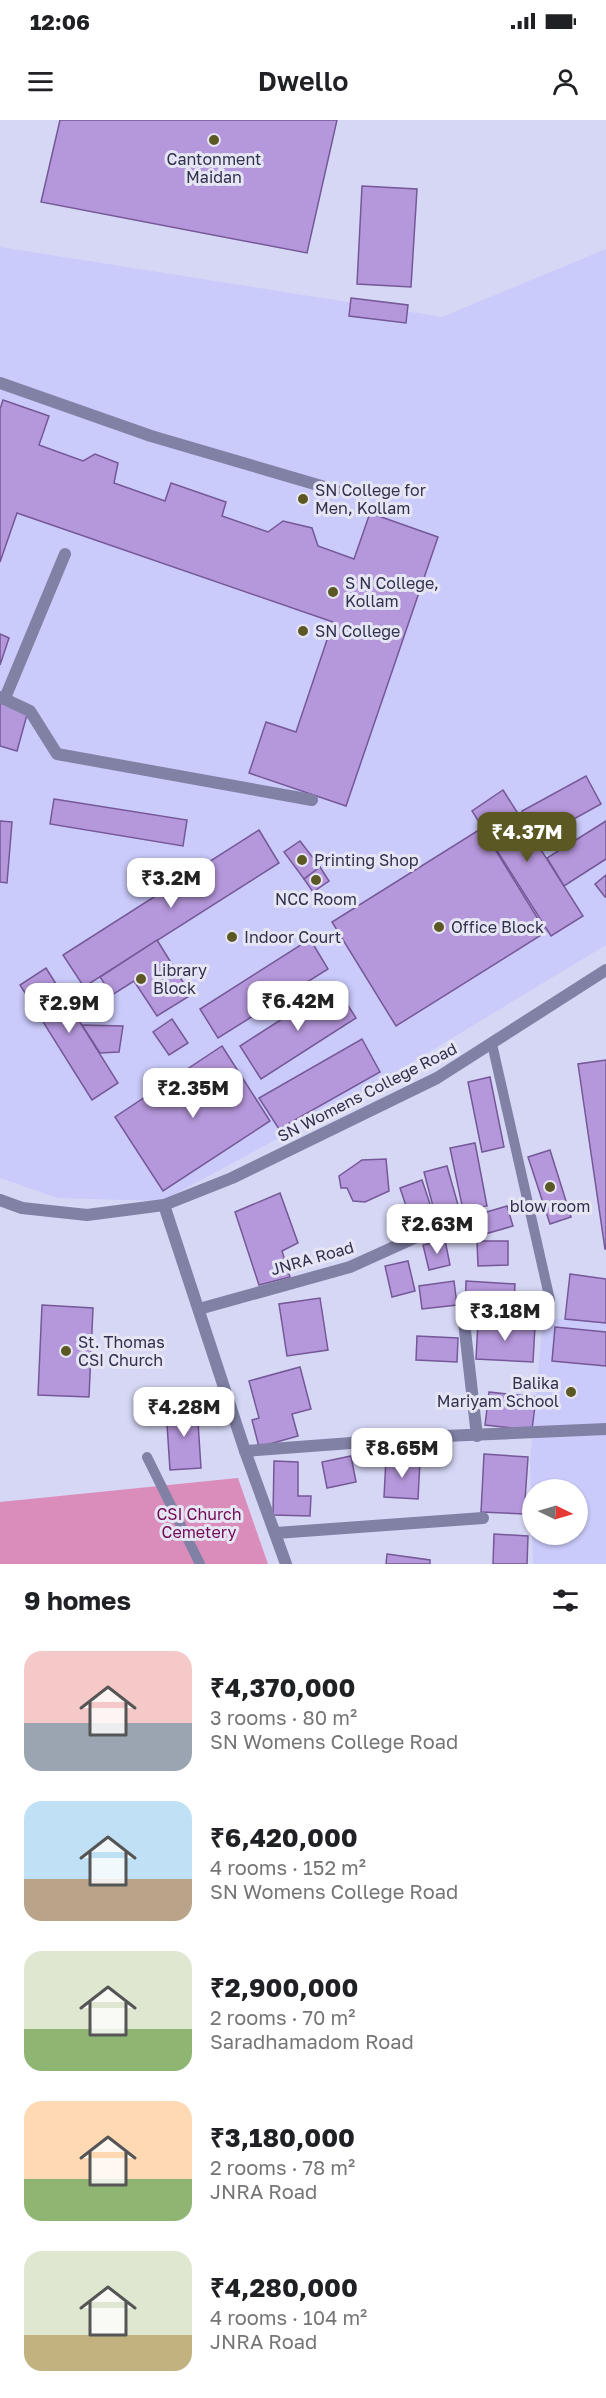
<!DOCTYPE html>
<meta charset="utf-8">
<style>
:root{--surface:#fff;--page:#f2f2f2;--text:#202124;--muted:#757577;--accent:#5c5824}
body{margin:0;font-family:"Golos Text",sans-serif;background:var(--page);color:var(--text);height:100vh;display:flex;flex-direction:column;font-size:22px;white-space:nowrap}
*{box-sizing:border-box;margin:0}
p{font-size:20px;color:var(--muted)}
.icon{flex:none;width:33px;height:33px;fill:none;stroke:currentColor;stroke-width:2;stroke-linecap:round;stroke-linejoin:round}
.map{position:relative;height:1444px;overflow:hidden}
.side{display:flex;flex-direction:column;background:var(--surface);flex:1}
.side>*{flex:none}
.needle{width:39px;rotate:95deg}
.controls{position:absolute;left:522px;top:1359px;display:grid;gap:12px}
.controls a{display:grid;place-items:center;width:66px;height:66px;border-radius:50%;background:var(--surface);box-shadow:0 2px 4px #0004;font-size:30px}
.price{position:absolute;translate:-50% -51px;padding:0 14px;border-radius:12px;background:#fff;color:#222;font-size:20px;line-height:39px;filter:drop-shadow(0 2px 3px #0008)}
.price::after{content:'';position:absolute;left:50%;top:36px;width:18px;height:14px;margin-left:-9px;background:inherit;clip-path:polygon(0 0,100% 0,50% 100%)}
.price.selected{background:var(--accent);color:#fff}
ul{padding:0;list-style:none}
li{display:flex;align-items:center;gap:18px;height:150px;padding:0 24px}
li span{display:grid;place-items:center;flex:none;width:168px;height:120px;border-radius:18px;color:#555}
li>.icon{margin-inline-start:auto}
span .icon{width:72px;height:72px;fill:#fffc;stroke-width:1}
li b{font-size:26px}
h2{display:flex;justify-content:space-between;align-items:center;height:72px;padding:0 24px;font-size:26px}
.status{display:flex;justify-content:space-between;align-items:center;height:42px;padding:0 30px;background:var(--surface);direction:ltr}
.status svg{height:16px;fill:currentColor}
header{display:flex;justify-content:space-between;align-items:center;height:78px;padding:0 24px;background:var(--surface);font-size:27px;font-weight:600}
.map>svg:first-child{display:block}
</style>
<div class="status"><b>12:06</b><svg viewBox="0 0 49 12"><path d="M0 12V9h3v3zM5 12V6h3v6zM10 12V3h3v9zM15 12V0h3v12zM26 1h20v11H26zM47 4h2v5h-2z"/></svg></div>
<header><svg class="icon" aria-label="menu" viewBox="0 0 24 24"><path d="M4 6h16M4 12h16M4 18h16"/></svg>Dwello<svg class="icon" aria-label="person" viewBox="0 0 24 24"><circle cx="12" cy="8" r="4"/><path d="M4 21q1-7 8-7t8 7"/></svg></header>
<div class="map">
<svg width="606" height="1444" viewBox="0 0 606 1444">
<rect width="100%" height="100%" fill="#d6d7f5"/>
<g fill="#cacafb" fill-rule="evenodd">
<path d="M0,127l442,70 164,-68v696l-258,156 -186,100 -104,-3 -58,-20z"/>
<path d="M543,1198l63,4v242h-73l-3,-101zM532,1370h46v44h-46z"/>
</g>
<path fill="#da8dba" d="M238,1358l30,86h-268v-62z"/>
<g fill="#b597db" stroke="#755897" stroke-width="1.5">
<path d="M60,0h277l-30,133 -266,-51z"/>
<path d="M362,66l55,3 -6,98 -54,-3z"/>
<path d="M351,178l57,7 -2,18 -57,-7z"/>
<path d="M3,280l46,16 -10,29 44,16 12,-7 23,9 -4,20 51,18 6,-18 55,19 -4,14 46,16 15,-11 29,7 6,18 36,13 16,-46 68,24 -92,269 -97,-33 17,-51 30,10 37,-110 -316,-109 -17,49v-153z"/>
<path d="M0,514l9,4 -9,27z"/>
<path d="M0,583l28,8 -11,40 -17,-5z"/>
<path d="M586,656l15,28 -63,35 -16,-28z"/>
<path d="M503,670l80,126 -32,20 -79,-125z"/>
<path d="M54,679l133,21 -4,26 -133,-22z"/>
<path d="M0,701l12,1 -5,61 -7,-1z"/>
<path d="M606,701v38l-42,27 -17,-28z"/>
<path d="M482,708l64,104 -150,94 -64,-104z"/>
<path d="M259,710l20,33 -195,124 -21,-32z"/>
<path d="M300,721l20,26 -16,12 -20,-27z"/>
<path d="M320,747l9,14 -16,11 -9,-13z"/>
<path d="M606,755v22h-1l-10,-13z"/>
<path d="M310,819l18,30 -110,69 -18,-29z"/>
<path d="M157,820l34,55 -34,21 -23,-35 -22,14 -12,-18z"/>
<path d="M46,848l72,115 -26,17 -72,-115z"/>
<path d="M335,865l21,33 -95,61 -21,-33z"/>
<path d="M172,899l16,24 -19,12 -16,-23z"/>
<path d="M82,905l41,1 -4,26 -19,1z"/>
<path d="M362,919l18,33 -101,57 -20,-31z"/>
<path d="M222,926l48,75 -107,70 -48,-74z"/>
<path d="M606,940v189h-1l-27,-185z"/>
<path d="M490,957l14,70 -22,5 -14,-70z"/>
<path d="M475,1023l12,63 -24,4 -13,-62z"/>
<path d="M550,1030l21,67 -21,7 -22,-67z"/>
<path d="M386,1039l3,32 -24,11 -12,-1 -6,-13h-6l-2,-12 23,-16z"/>
<path d="M447,1046l13,46 -24,6 -12,-46z"/>
<path d="M422,1060l14,42 -22,8 -14,-42z"/>
<path d="M280,1073l18,50 -16,8 8,26 -31,8 -24,-73z"/>
<path d="M507,1086l6,20 -35,10 -5,-20z"/>
<path d="M445,1120l5,25 -21,5 -6,-25z"/>
<path d="M477,1121h31v24l-30,1z"/>
<path d="M408,1141l7,30 -23,6 -7,-31z"/>
<path d="M570,1154l36,5v44l-41,-4z"/>
<path d="M454,1161l3,24 -35,4 -3,-23z"/>
<path d="M466,1161l49,3 -2,34 -48,-2z"/>
<path d="M320,1178l8,52 -41,6 -8,-52z"/>
<path d="M42,1185l51,3 -4,89 -51,-2z"/>
<path d="M478,1202l57,4 -2,36 -57,-3z"/>
<path d="M555,1207l51,5v34l-54,-5z"/>
<path d="M417,1216l41,2 -1,24 -41,-2z"/>
<path d="M300,1247l11,42 -19,5 6,22 -39,11 -7,-27 7,-2 -10,-37z"/>
<path d="M489,1272l47,5 -4,33 -47,-5z"/>
<path d="M197,1287l4,61 -31,2 -4,-61z"/>
<path d="M484,1334l44,3 -4,57 -43,-2z"/>
<path d="M351,1336l5,26 -29,6 -5,-26z"/>
<path d="M386,1339l34,2 -2,38 -34,-2z"/>
<path d="M274,1341l24,1v34h13l-1,20 -37,-1z"/>
<path d="M494,1414l34,2 -1,28h-34z"/>
<path d="M387,1434l43,6v4h-44z"/>
</g>
<g fill="none" stroke-linecap="round" stroke-linejoin="round">
<g stroke="#8181a6" stroke-width="10">
<path d="M492,924l58,256"/>
<path d="M147,1337l53,107"/>
</g>
<g stroke="#8181a6" stroke-width="12">
<path d="M0,263l151,53 184,54"/>
<path d="M0,577l30,14 27,43 255,46"/>
<path d="M5,578l60,-144"/>
<path d="M164,1085l81,246 41,113"/>
<path d="M199,1189l151,-42 115,-52"/>
<path d="M464,1202l13,114"/>
<path d="M245,1331l200,-15 161,-7"/>
<path d="M276,1413l207,-15"/>
</g>
<path stroke="#8181a6" stroke-width="12" d="M0,1080l22,8 65,7 77,-10 68,-27 205,-100 169,-108"/>
</g>
<g fill="#5c5824" stroke="#e5e5f4" stroke-width="2">
<circle cx="214" cy="20" r="6"/>
<circle cx="303" cy="379" r="6"/>
<circle cx="333" cy="472" r="6"/>
<circle cx="303" cy="511" r="6"/>
<circle cx="302" cy="740" r="6"/>
<circle cx="316" cy="760" r="6"/>
<circle cx="439" cy="807" r="6"/>
<circle cx="232" cy="817" r="6"/>
<circle cx="141" cy="859" r="6"/>
<circle cx="550" cy="1067" r="6"/>
<circle cx="66" cy="1231" r="6"/>
<circle cx="571" cy="1272" r="6"/>
</g>
<g text-anchor="middle" dominant-baseline="central" stroke-width="6" stroke-linejoin="round" paint-order="stroke">
<g font-size="16" fill="#31304d" stroke="#e5e5f4" text-anchor="start">
<text x="214" y="39" text-anchor="middle">Cantonment<tspan x="214" dy="18">Maidan</tspan></text>
<text x="315" y="370">SN College for<tspan x="315" dy="18">Men, Kollam</tspan></text>
<text x="345" y="463">S N College,<tspan x="345" dy="18">Kollam</tspan></text>
<text x="315" y="511">SN College</text>
<text x="314" y="740">Printing Shop</text>
<text x="316" y="779" text-anchor="middle">NCC Room</text>
<text x="451" y="807">Office Block</text>
<text x="244" y="817">Indoor Court</text>
<text x="153" y="850">Library<tspan x="153" dy="18">Block</tspan></text>
<text x="550" y="1086" text-anchor="middle">blow room</text>
<text x="78" y="1222">St. Thomas<tspan x="78" dy="18">CSI Church</tspan></text>
<text x="559" y="1263" text-anchor="end">Balika<tspan x="559" dy="18">Mariyam School</tspan></text>
</g>
<g font-size="16" fill="#31304d" stroke="#e5e5f4">
<text transform="translate(367 972) rotate(-27)">SN Womens College Road</text>
<text transform="translate(312 1138) rotate(-16)">JNRA Road</text>
</g>
<g font-size="16" fill="#740954" stroke="#e5e5f4">
<text x="199" y="1394">CSI Church<tspan x="199" dy="18">Cemetery</tspan></text>
</g>
</g>
</svg>
<div class="controls">
<a><svg class="needle" viewBox="-14 -14 28 28"><path d="M0-13l5 13h-10z" fill="#e53935"/><path d="M0 13l5-13h-10z" fill="#757577"/></svg></a>
</div>
<b class="price selected" style="left:527px;top:743px">₹4.37M</b>
<b class="price" style="left:171px;top:789px">₹3.2M</b>
<b class="price" style="left:298px;top:912px">₹6.42M</b>
<b class="price" style="left:69px;top:914px">₹2.9M</b>
<b class="price" style="left:193px;top:999px">₹2.35M</b>
<b class="price" style="left:437px;top:1135px">₹2.63M</b>
<b class="price" style="left:505px;top:1222px">₹3.18M</b>
<b class="price" style="left:184px;top:1318px">₹4.28M</b>
<b class="price" style="left:402px;top:1359px">₹8.65M</b>
</div>
<section class="side">
<h2>9 homes<svg class="icon" aria-label="filters" viewBox="0 0 24 24"><path d="M4 7h16M4 17h16"/><circle cx="9" cy="7" r="2"/><circle cx="15" cy="17" r="2"/></svg></h2>
<ul>
<li><span style="background:linear-gradient(#f6c9c9 60%,#9aa5b1 0)"><svg class="icon" aria-label="home" viewBox="0 0 24 24"><path d="M3 11l9-7 9 7M6 9v11h12V9"/></svg></span><div><b>₹4,370,000</b><p>3 rooms · 80 m²</p><p>SN Womens College Road</p></div></li>
<li><span style="background:linear-gradient(#bfe0f5 65%,#b9a48a 0)"><svg class="icon" aria-label="home" viewBox="0 0 24 24"><path d="M3 11l9-7 9 7M6 9v11h12V9"/></svg></span><div><b>₹6,420,000</b><p>4 rooms · 152 m²</p><p>SN Womens College Road</p></div></li>
<li><span style="background:linear-gradient(#dfe7d0 65%,#8fb573 0)"><svg class="icon" aria-label="home" viewBox="0 0 24 24"><path d="M3 11l9-7 9 7M6 9v11h12V9"/></svg></span><div><b>₹2,900,000</b><p>2 rooms · 70 m²</p><p>Saradhamadom Road</p></div></li>
<li><span style="background:linear-gradient(#ffd9b3 65%,#8fb573 0)"><svg class="icon" aria-label="home" viewBox="0 0 24 24"><path d="M3 11l9-7 9 7M6 9v11h12V9"/></svg></span><div><b>₹3,180,000</b><p>2 rooms · 78 m²</p><p>JNRA Road</p></div></li>
<li><span style="background:linear-gradient(#dfe7d0 70%,#c2b280 0)"><svg class="icon" aria-label="home" viewBox="0 0 24 24"><path d="M3 11l9-7 9 7M6 9v11h12V9"/></svg></span><div><b>₹4,280,000</b><p>4 rooms · 104 m²</p><p>JNRA Road</p></div></li>
</ul>
</section>
